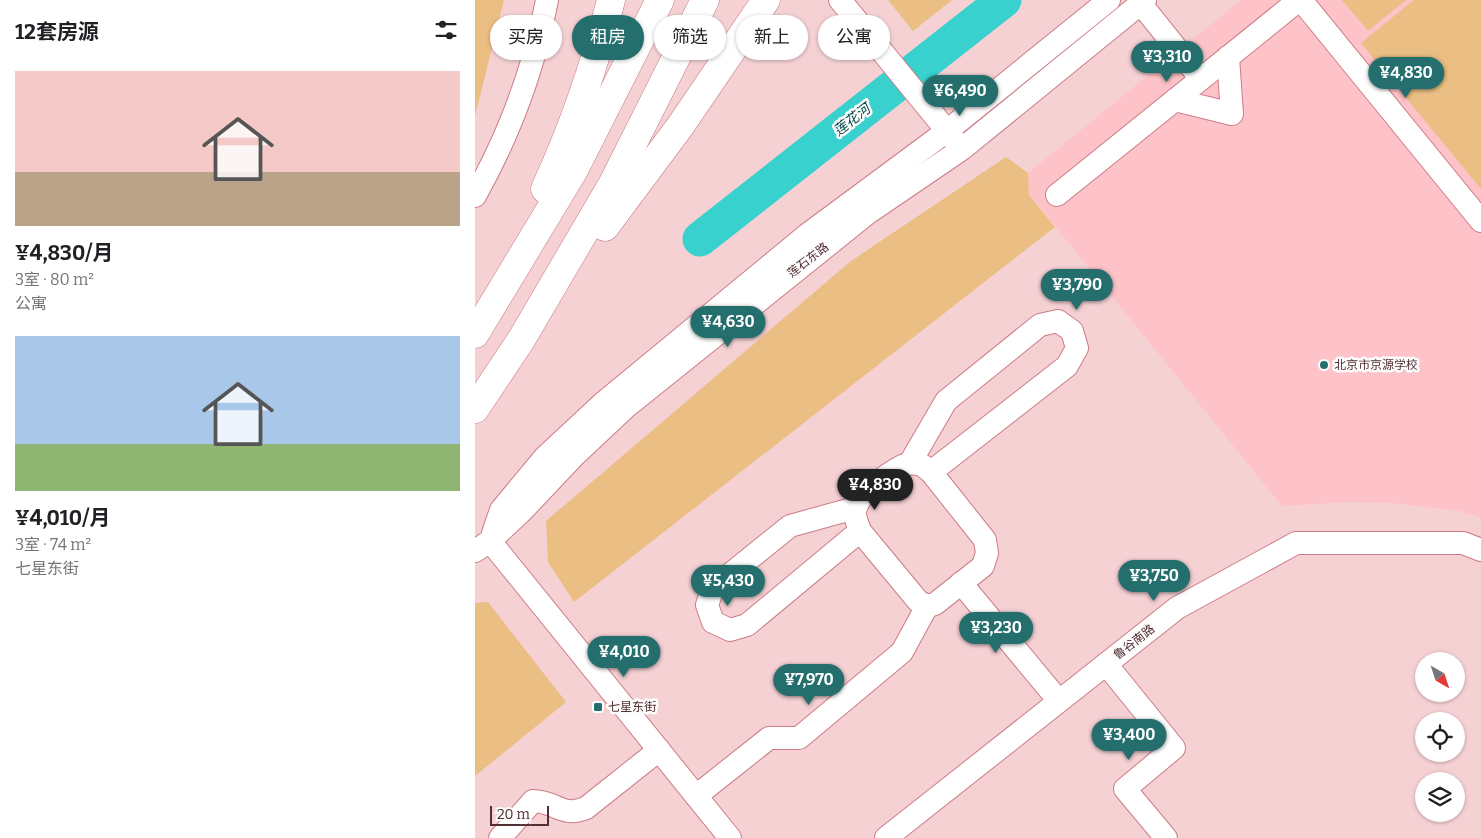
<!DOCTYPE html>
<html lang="zh">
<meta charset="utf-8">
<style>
:root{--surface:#fff;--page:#f2f2f2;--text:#202124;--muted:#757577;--accent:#246f6d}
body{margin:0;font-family:Bitter,"Noto Sans SC",serif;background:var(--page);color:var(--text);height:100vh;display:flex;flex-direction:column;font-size:19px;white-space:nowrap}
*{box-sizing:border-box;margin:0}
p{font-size:16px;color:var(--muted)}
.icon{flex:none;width:28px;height:28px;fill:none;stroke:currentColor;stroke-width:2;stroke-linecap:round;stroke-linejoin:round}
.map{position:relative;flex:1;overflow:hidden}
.panel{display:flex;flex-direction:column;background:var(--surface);width:475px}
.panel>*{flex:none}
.top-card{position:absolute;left:15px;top:15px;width:475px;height:45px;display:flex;gap:10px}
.needle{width:32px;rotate:141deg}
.controls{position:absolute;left:940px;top:652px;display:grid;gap:10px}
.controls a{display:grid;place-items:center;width:50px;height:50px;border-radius:50%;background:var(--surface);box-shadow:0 1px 4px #0004;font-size:25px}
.scale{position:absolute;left:15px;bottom:12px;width:59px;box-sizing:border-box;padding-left:5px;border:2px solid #512f33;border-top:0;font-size:14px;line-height:18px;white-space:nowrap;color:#512f33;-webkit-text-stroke:4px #fcfcfc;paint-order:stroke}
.price{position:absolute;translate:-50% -42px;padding:0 11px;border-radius:18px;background:var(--accent);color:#fff;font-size:16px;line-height:32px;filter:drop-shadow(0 1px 2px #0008)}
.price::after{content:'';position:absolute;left:50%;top:30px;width:15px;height:11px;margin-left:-8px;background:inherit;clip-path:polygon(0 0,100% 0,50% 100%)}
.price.on{background:#222;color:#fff}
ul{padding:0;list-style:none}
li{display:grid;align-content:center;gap:10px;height:265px;padding:0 15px}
li span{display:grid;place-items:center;height:155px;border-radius:0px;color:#555}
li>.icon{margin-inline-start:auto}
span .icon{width:90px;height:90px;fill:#fffc;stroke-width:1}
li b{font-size:21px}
h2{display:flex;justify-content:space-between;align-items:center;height:60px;padding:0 15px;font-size:21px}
.tag{padding:0 18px;border-radius:22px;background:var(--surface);box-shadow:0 1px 4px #0004;font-size:18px;line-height:45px}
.tag.on{background:var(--accent);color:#fff}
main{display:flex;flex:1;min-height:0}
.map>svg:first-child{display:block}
</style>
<main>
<section class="panel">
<h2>12套房源<svg class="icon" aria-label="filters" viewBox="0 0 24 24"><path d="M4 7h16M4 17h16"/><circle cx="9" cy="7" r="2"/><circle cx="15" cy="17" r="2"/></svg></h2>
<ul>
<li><span style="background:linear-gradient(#f6c9c9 65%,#b9a48a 0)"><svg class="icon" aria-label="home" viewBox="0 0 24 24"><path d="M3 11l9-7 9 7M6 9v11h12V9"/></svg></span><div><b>¥4,830/月</b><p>3室 · 80 m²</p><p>公寓</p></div></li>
<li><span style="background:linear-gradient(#a9c7e8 70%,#8fb573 0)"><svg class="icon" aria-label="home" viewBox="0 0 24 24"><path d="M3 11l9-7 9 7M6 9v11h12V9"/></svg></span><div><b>¥4,010/月</b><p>3室 · 74 m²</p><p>七星东街</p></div></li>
</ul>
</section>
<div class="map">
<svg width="1006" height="838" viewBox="0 0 1006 838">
<rect width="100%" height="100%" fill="#f5d1d4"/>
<path fill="#fec3c8" d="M766,0h240v518l-21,-7 -69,-8 -40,-1 -69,4 -253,-312 -1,-21z"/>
<g fill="#ebbe83">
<path d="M0,0h29l-29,116z"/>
<path d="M413,0h64l-39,31z"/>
<path d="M867,0h64l-38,31z"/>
<path d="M939,0h67v189l-120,-146z"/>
<path d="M531,157l22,16 1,22 26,32 -481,375 -26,-40 -2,-41 305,-260z"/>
<path d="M13,602l78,100 -91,74v-173z"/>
</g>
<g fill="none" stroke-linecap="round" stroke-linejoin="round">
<path stroke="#38d1ce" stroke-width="35" d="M225,239l304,-239"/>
<g stroke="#cd7c85" stroke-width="24">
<g id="minor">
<path d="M365,0l116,142"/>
<path d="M826,0l180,221"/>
<path d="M666,4l60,75"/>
<path d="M700,100l57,14 -4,-57"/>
<path d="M582,195l242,-195"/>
<path d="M0,196c34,-61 59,-127 72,-196"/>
<path d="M435,463l36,-62 94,-76 18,-4 14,10 5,17 -10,18 -136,106"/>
<path d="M435,463l12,2 9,7 54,68 2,13 -4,13 -48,38 -8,2 -9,-5 -58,-70c-2,-7 -7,-16 -4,-23 4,-16 39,-40 54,-45z"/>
<path d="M380,508l-65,18 -77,62 -6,17 6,17 17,8 17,-5 113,-94"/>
<path d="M18,533l8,-23 44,-53 58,-54 205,-169 139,-103 162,-131"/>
<path d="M15,541l240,297"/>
<path d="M0,551l15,-10 32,-30 52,-55 51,-48 243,-195 94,-64 183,-149"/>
<path d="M486,583l98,118"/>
<path d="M631,664l68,84 -49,41 41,49"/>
<path d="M221,796l73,-58h30l103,-86 25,-46"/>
<path d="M25,838l33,-37c23,0 28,17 53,7l73,-58"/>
<path d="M411,838l291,-230 119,-65h167l18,7"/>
</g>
</g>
<g stroke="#cd7c85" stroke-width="29">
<g id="highway">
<path d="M70,189c28,-61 50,-124 66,-189"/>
<path d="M130,227l76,-102 85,-125"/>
<path d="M0,334l99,-164 86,-170"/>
<path d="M0,409l46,-69 92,-157 92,-183"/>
</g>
</g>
<use href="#minor" stroke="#fff" stroke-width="22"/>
<use href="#highway" stroke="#fff" stroke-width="28"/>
</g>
<g fill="#246f6d" stroke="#fcfcfc" stroke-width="2">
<circle cx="849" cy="365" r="5"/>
<rect x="118" y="702" width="10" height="10" rx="2.5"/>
</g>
<g text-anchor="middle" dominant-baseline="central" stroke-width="5" stroke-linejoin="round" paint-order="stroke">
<g font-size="12" fill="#512f33" stroke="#fcfcfc">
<text transform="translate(333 260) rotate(-38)">莲石东路</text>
<text transform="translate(659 642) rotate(-38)">鲁谷南路</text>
</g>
<g font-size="12" fill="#512f33" stroke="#fcfcfc" text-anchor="start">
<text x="859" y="365">北京市京源学校</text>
<text x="133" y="707">七星东街</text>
</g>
<g font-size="14" font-style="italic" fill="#044948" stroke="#fcfcfc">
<text transform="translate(377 120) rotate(-38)">莲花河</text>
</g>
</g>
</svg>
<div class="controls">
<a><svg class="needle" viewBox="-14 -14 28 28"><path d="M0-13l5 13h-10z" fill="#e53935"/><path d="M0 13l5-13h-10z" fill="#757577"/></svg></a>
<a><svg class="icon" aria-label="locate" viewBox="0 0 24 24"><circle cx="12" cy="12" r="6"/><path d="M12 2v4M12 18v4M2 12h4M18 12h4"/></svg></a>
<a><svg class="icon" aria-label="layers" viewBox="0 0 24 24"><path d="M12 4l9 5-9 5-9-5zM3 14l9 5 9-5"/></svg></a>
</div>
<div class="scale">20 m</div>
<b class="price" style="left:692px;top:83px">¥3,310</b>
<b class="price" style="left:931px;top:99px">¥4,830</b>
<b class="price" style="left:485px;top:117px">¥6,490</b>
<b class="price" style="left:602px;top:311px">¥3,790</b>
<b class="price" style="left:253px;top:348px">¥4,630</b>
<b class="price on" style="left:400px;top:511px">¥4,830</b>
<b class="price" style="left:679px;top:602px">¥3,750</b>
<b class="price" style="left:253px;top:607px">¥5,430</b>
<b class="price" style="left:521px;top:654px">¥3,230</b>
<b class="price" style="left:149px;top:678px">¥4,010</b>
<b class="price" style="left:334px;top:706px">¥7,970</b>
<b class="price" style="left:654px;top:761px">¥3,400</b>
<div class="top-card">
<a class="tag">买房</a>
<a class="tag on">租房</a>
<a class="tag">筛选</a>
<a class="tag">新上</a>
<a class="tag">公寓</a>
</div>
</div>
</main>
